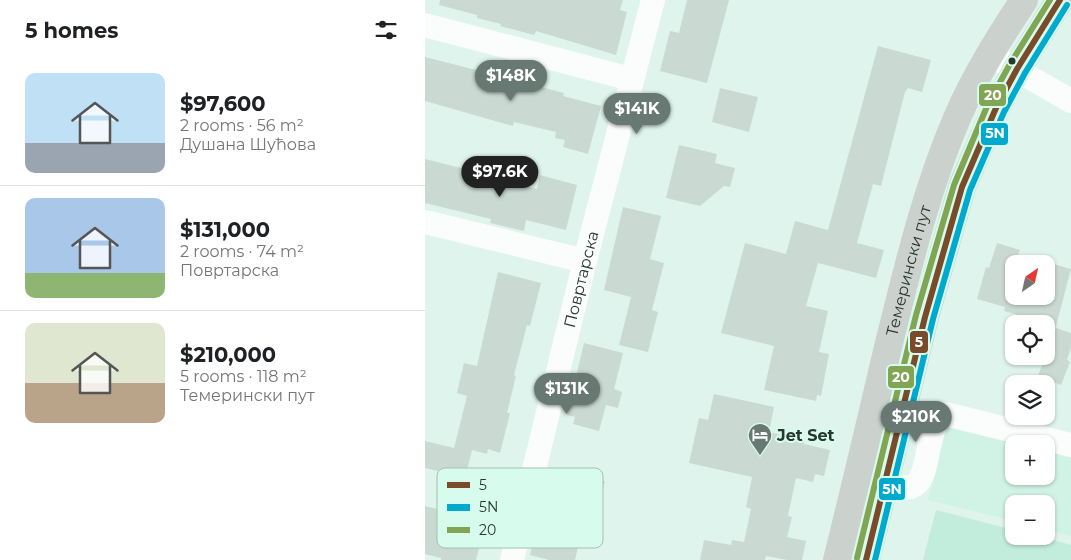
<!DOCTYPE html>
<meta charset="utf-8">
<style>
:root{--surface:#fff;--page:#f6f6f6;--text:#202124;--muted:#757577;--line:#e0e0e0;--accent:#687872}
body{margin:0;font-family:Montserrat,sans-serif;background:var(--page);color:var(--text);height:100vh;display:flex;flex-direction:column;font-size:19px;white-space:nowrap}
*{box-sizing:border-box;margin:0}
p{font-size:16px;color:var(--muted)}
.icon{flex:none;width:28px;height:28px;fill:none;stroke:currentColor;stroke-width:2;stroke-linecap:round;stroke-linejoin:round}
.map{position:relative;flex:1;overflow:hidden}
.panel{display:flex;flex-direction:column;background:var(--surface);width:425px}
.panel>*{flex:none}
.needle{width:32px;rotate:34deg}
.controls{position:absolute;left:580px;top:255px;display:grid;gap:10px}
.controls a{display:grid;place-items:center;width:50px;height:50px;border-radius:10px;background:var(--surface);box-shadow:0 1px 4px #0004;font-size:25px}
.price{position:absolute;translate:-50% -42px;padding:0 11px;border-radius:18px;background:var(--accent);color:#fff;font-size:16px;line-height:32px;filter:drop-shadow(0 1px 2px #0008)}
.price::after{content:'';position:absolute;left:50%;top:30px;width:15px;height:11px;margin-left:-8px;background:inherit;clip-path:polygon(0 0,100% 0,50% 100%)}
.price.selected{background:#222;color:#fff}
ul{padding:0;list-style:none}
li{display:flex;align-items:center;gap:15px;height:125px;padding:0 25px}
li+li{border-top:1px solid var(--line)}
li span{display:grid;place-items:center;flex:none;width:140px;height:100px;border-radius:10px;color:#555}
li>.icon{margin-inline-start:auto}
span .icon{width:60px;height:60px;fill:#fffc;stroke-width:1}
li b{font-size:21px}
h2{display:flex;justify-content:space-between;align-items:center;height:60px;padding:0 25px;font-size:21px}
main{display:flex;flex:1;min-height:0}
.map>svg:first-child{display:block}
</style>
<main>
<section class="panel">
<h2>5 homes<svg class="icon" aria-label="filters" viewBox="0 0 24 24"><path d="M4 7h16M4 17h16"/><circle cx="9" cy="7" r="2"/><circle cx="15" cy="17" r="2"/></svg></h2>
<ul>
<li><span style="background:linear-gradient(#bfe0f5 70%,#9aa5b1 0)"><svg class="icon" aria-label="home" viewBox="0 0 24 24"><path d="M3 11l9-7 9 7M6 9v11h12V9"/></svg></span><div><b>$97,600</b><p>2 rooms · 56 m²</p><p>Душана Шућова</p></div></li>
<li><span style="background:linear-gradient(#a9c7e8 75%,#8fb573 0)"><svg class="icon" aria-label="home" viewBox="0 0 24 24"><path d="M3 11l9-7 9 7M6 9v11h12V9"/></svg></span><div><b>$131,000</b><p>2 rooms · 74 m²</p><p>Повртарска</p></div></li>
<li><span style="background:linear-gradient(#dfe7d0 60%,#b9a48a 0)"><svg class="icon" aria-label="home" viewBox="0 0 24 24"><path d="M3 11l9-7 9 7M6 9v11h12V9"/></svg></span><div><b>$210,000</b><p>5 rooms · 118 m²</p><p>Темерински пут</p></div></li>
</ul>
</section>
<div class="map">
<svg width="646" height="560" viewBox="0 0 646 560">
<rect width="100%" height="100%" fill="#dff4ec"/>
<path fill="#d0f3e5" d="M522,426l71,18h-4v32h32v-25l25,6v79l-25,-6v-26h-32v17l-86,-21z"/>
<path fill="#c2ecdc" d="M511,510l78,20v6h24l33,9v15h-148z"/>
<g fill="#cadad3">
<path d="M15,0h183l-3,10 7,2 -11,43 -80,-24 -2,4 -34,-9 1,-2 -24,-6v-3l-38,-10z"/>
<path d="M262,0h42l-22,83 -47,-12 10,-40 9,2z"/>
<path d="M453,46l53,14 -9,32 -14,-4 -3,4 -24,94 -8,-2 -16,59 27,7 -8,28 -58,-15 -12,43 22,5 -9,41 10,2 -8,42 -4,-1 -1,6 -52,-11 10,-44 -53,-13 24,-90 41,11 9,-33 33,9z"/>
<path d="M0,57l67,17 1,-3 25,6v4l46,12 -1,3 38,10 -13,48 -25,-7 2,-7 -10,-2 1,-6 -42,-10 -1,4 -88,-25z"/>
<path d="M295,88l38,9 -9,35 -37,-10z"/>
<path d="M254,145l38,9 -2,9 20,5 -5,19 -6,-1 -24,20 -34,-8z"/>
<path d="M0,159l36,9 -1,5 40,10 1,-3 36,9 3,-14 37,10 -11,45 -40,-10 -2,11 -34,-8 1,-4 -66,-16z"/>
<path d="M198,207l38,9 -11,43 14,4 -12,47 6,2 -10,40 -29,-7 12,-48 -27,-7z"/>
<path d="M572,243l23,7 -6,14v32h32v-34l25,7 -16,61 -9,-3v-3l-19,-3 1,-3 -24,-7 1,-4 -28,-8 9,-32 3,1z"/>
<path d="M73,272l43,11 -11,43 -3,-1 -13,50 2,1 -9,37h3l-10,40 -12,-4 -1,5 -15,-4 -7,28 -40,-10v-27l29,7 13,-52 -10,-3 7,-30 13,3z"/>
<path d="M631,328l15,5v14l-4,13 3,2 -9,23 -23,-9z"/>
<path d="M159,343l39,10 -9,36 8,3 -4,16 -12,-3 -7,26 -26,-7 2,-7 -8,-2z"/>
<path d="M289,394l60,13 -5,25 35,8v4l26,6 -6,26 -9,-2 -2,8 -17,-4 -8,38 4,1 -5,20 19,4 -4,19h-15l-21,-4 -1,4h-65l4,-20 27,5 1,-5 12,2 7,-33 -5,-2 6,-30 -63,-14 10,-45 9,2z"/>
<path d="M137,470l43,11 -12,46 -10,-2 -8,35h-26l-19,-5 8,-34 11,2z"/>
<path d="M0,506l52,13 -1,3 9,2 -9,36h-35v-2l-16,-4z"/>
</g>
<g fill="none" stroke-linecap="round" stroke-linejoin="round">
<g stroke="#fafdfc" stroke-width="24">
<path d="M0,25l206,54"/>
<path d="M564,54l82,47"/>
<path d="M0,222l160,39"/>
<path d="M458,484c8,1 21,5 28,3 22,-7 11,-58 34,-73l126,31"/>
<path id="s1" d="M87,560l73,-299 68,-261"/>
</g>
<g stroke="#cbd2ce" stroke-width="28">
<path id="s2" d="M412,560c18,-72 35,-145 52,-217 19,-76 37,-153 68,-225 18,-42 42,-80 67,-118"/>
<path d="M441,560l59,-243 37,-130 34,-79 21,-39 43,-69"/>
</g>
<g stroke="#d7fced" stroke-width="10">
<path id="bus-1" d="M441,560l59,-243 37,-130 34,-79 21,-39 43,-69"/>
</g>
<g stroke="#d7fced" stroke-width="10">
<path id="bus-2" d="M450,560l58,-241 37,-129 34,-78 21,-39 42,-68"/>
</g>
<g stroke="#d7fced" stroke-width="10">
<path id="bus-3" d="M432,558l59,-243 38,-130 34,-81 22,-40 40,-64"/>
</g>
<use href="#bus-1" stroke="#7a4b2a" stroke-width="6"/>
<use href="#bus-2" stroke="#00a9ce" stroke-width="6"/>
<use href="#bus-3" stroke="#81a553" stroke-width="6"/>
</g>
<defs>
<g id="hotel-pin" transform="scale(1.25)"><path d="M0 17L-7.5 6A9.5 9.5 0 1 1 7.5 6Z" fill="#687872" stroke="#d7fced"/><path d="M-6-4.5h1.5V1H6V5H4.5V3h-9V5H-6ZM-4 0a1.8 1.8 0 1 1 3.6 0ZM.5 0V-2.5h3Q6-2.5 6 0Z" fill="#fff"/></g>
</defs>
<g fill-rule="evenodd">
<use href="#hotel-pin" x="335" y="435"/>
</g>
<circle fill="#283630" stroke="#d7fced" stroke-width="2" cx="587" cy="61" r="4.5"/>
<g text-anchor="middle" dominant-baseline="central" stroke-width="4" stroke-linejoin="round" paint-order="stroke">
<g font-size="16" fill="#283630" stroke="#d7fced">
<text stroke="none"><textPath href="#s2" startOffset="298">Темерински пут</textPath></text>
<text stroke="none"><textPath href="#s1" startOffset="289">Повртарска</textPath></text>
</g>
<g font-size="16" font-weight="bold" fill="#283630" stroke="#d7fced" text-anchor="start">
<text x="352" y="435">Jet Set</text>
</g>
</g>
<rect x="12" y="468" width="166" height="80" rx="8" fill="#d7fced" stroke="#a2c1b4" stroke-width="1"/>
<rect x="22" y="482" width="23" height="6" fill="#7a4b2a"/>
<rect x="22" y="504" width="23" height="7" fill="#00a9ce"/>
<rect x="22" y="527" width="23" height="6" fill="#81a553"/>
<g font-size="14" fill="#283630">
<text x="54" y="490">5</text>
<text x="54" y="512">5N</text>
<text x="54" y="535">20</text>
</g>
<g stroke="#d7fced" stroke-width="2">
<rect x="553" y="83" width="29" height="24" rx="5" fill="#81a553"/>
<rect x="555" y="122" width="29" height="24" rx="5" fill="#00a9ce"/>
<rect x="484" y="330" width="20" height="24" rx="5" fill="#7a4b2a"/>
<rect x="462" y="365" width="28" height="24" rx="5" fill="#81a553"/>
<rect x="453" y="477" width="28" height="24" rx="5" fill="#00a9ce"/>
</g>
<g font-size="14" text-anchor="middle" font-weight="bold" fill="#fff">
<text x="568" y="100">20</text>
<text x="570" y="138">5N</text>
<text x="494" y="347">5</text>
<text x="476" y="382">20</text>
<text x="467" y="494">5N</text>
</g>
</svg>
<div class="controls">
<a><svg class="needle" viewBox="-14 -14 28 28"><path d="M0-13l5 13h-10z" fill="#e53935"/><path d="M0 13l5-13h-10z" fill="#757577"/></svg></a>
<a><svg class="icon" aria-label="locate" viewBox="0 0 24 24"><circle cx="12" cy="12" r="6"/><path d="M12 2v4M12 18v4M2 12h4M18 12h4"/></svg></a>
<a><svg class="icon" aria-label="layers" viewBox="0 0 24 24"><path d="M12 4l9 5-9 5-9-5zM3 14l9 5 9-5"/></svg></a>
<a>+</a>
<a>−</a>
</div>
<b class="price" style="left:86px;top:102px">$148K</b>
<b class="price" style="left:212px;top:135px">$141K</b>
<b class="price selected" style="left:75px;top:198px">$97.6K</b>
<b class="price" style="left:142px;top:415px">$131K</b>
<b class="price" style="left:491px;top:443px">$210K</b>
</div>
</main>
